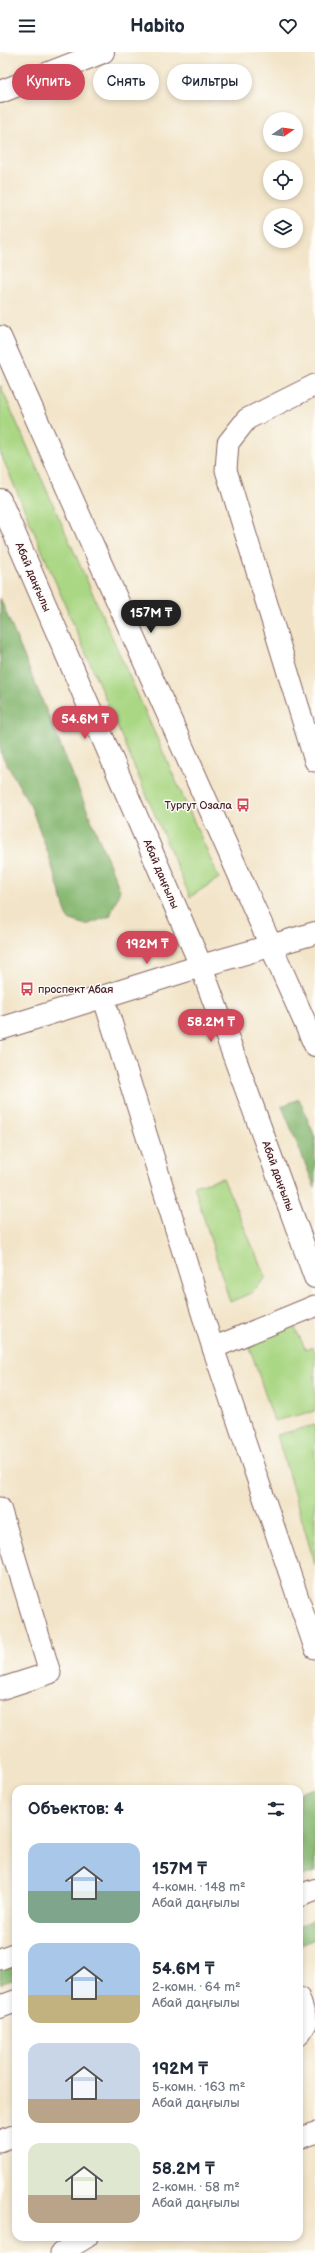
<!DOCTYPE html>
<html lang="ru">
<meta charset="utf-8">
<style>
:root{--surface:#fff;--page:#f2f2f3;--text:#1f2937;--muted:#747a83;--accent:#d1495b}
body{margin:0;font-family:"Balsamiq Sans",sans-serif;background:var(--page);color:var(--text);height:100vh;display:flex;flex-direction:column;font-size:15px;white-space:nowrap}
*{box-sizing:border-box;margin:0}
p{font-size:13px;color:var(--muted)}
.icon{flex:none;width:22px;height:22px;fill:none;stroke:currentColor;stroke-width:2;stroke-linecap:round;stroke-linejoin:round}
.map{position:relative;flex:1;overflow:hidden}
.details{position:absolute;left:12px;top:1733px;width:291px;height:456px;display:flex;flex-direction:column;background:var(--surface);border-radius:12px;box-shadow:0 2px 6px #0003}
.details>*{flex:none}
.top-card{position:absolute;left:12px;top:12px;width:291px;height:36px;display:flex;gap:8px}
.needle{width:26px;rotate:77deg}
.tools{position:absolute;left:263px;top:60px;display:grid;gap:8px}
.tools a{display:grid;place-items:center;width:40px;height:40px;border-radius:50%;background:var(--surface);box-shadow:0 2px 6px #0003;font-size:20px}
.price{position:absolute;translate:-50% -34px;padding:0 9px;border-radius:14px;background:var(--accent);color:#fff;font-size:13px;line-height:26px;filter:drop-shadow(0 1px 2px #0008)}
.price::after{content:'';position:absolute;left:50%;top:24px;width:12px;height:9px;margin-left:-6px;background:inherit;clip-path:polygon(0 0,100% 0,50% 100%)}
.price.active{background:#222;color:#fff}
ul{padding:0;list-style:none}
li{display:flex;align-items:center;gap:12px;height:100px;padding:0 16px}
li span{display:grid;place-items:center;flex:none;width:112px;height:80px;border-radius:12px;color:#555}
li>.icon{margin-inline-start:auto}
span .icon{width:48px;height:48px;fill:#fffc;stroke-width:1}
li b{font-size:17px}
h2{display:flex;justify-content:space-between;align-items:center;height:48px;padding:0 16px;font-size:17px}
.pill{padding:0 14px;border-radius:18px;background:var(--surface);box-shadow:0 2px 6px #0003;font-size:14px;line-height:36px}
.pill.active{background:var(--accent);color:#fff}
header{display:flex;justify-content:space-between;align-items:center;height:52px;padding:0 16px;background:var(--surface);font-size:18px;font-weight:700}
.map>svg:first-child{display:block}
</style>
<header><svg class="icon" aria-label="menu" viewBox="0 0 24 24"><path d="M4 6h16M4 12h16M4 18h16"/></svg>Habito<svg class="icon" aria-label="heart" viewBox="0 0 24 24"><path d="M12 20l-8-8c-3-5 5-10 8-4 3-6 11-1 8 4z"/></svg></header>
<div class="map">
<svg width="315" height="2201" viewBox="0 0 315 2201">
<rect width="100%" height="100%" fill="#fdfcf7"/>
<filter id="ink" filterUnits="userSpaceOnUse"><feTurbulence type="fractalNoise" baseFrequency=".025" numOctaves="2"/><feDisplacementMap in="SourceGraphic" scale="8" xChannelSelector="R" yChannelSelector="G"/><feConvolveMatrix kernelMatrix="1 2 1 2 8 2 1 2 1" color-interpolation-filters="sRGB"/></filter>
<filter id="wash" filterUnits="userSpaceOnUse"><feTurbulence type="fractalNoise" baseFrequency=".012" numOctaves="4" result="noise"/><feDisplacementMap in="SourceGraphic" scale="16" xChannelSelector="R" yChannelSelector="G"/><feGaussianBlur stdDeviation="0.9" result="paint"/><feColorMatrix in="noise" values="0 0 0 0 0 0 0 0 0 0 0 0 0 0 0 0 0 1.4 0 .05"/><feComposite in="paint" operator="in"/></filter>
<g filter="url(#wash)">
<rect width="100%" height="100%" fill="#f2e4c8"/>
<g fill="#aad784" stroke="#7a7b58">
<path d="M0,333l219,493 -29,19 -190,-445z"/>
<path d="M223,1126l43,100 -15,15 -21,9 -36,-116z"/>
<path d="M292,1270l14,28 7,-3 2,5v59l-41,10 -27,-82z"/>
<path d="M315,1373v140l-38,-130z"/>
</g>
<g fill="#87b872" stroke="#686c4e">
<path d="M0,546l120,292 -10,26 -24,9 -18,-6 -20,-66 -17,-46 -31,-55z"/>
<path d="M299,1047l16,38v51l-33,-82z"/>
<path d="M315,1736v84l-16,5v-84z"/>
<path d="M315,1867v20l-16,7v-20z"/>
<path d="M16,1911v16l-16,5v-15z"/>
</g>
</g>
<g filter="url(#ink)">
<g fill="none" stroke-linecap="round" stroke-linejoin="round">
<g stroke="#856462" stroke-width="23">
<g id="service">
<path d="M315,333l-68,34 -19,24 -2,27 89,291"/>
<path d="M103,944l110,352 102,300"/>
<path d="M213,1296l102,-42"/>
<path d="M0,1456l50,165 -50,16"/>
<path d="M0,1907l16,-6"/>
<path d="M299,1946l8,24 -8,13"/>
<path d="M299,2086l16,-5"/>
<path d="M0,2089l16,-6"/>
<path d="M61,2201l26,-16"/>
</g>
</g>
<g stroke="#856462" stroke-width="24">
<g id="minor">
<path d="M0,977l201,-63"/>
<path d="M299,1844l16,-6"/>
<path d="M0,1955l16,-6"/>
</g>
</g>
<g stroke="#856462" stroke-width="24">
<g id="tertiary">
<path d="M0,40l103,-40"/>
<path d="M201,914l114,-33"/>
</g>
</g>
<g stroke="#856462" stroke-width="24">
<g id="secondary">
<path d="M0,285l315,708"/>
<path d="M0,448l201,466 114,311"/>
</g>
</g>
<use href="#service" stroke="#fff" stroke-width="21"/>
<use href="#minor" stroke="#fff" stroke-width="22"/>
<use href="#tertiary" stroke="#fff" stroke-width="22"/>
<use href="#secondary" stroke="#fff" stroke-width="22"/>
</g>
</g>
<defs>
<g id="bus-bare" transform="scale(1.08)"><path d="M-5-6H5V4H4V6H2V4H-2V6H-4V4H-5ZM-3.5-4V0h7V-4ZM-3.5 1.2v1.5H-2V1.2ZM2 1.2v1.5H3.5V1.2Z" fill="#d1495b" stroke="#fdfcf7" stroke-width="2.5" paint-order="stroke"/></g>
</defs>
<g fill-rule="evenodd">
<use href="#bus-bare" x="243" y="753"/>
<use href="#bus-bare" x="27" y="937"/>
</g>
<g text-anchor="middle" dominant-baseline="central" stroke-width="3" stroke-linejoin="round" paint-order="stroke">
<g font-size="11" fill="#4a1f2b" stroke="#fdfcf7">
<text transform="translate(33 525) rotate(67)">Абай даңғылы</text>
<text transform="translate(161 822) rotate(67)">Абай даңғылы</text>
<text transform="translate(278 1124) rotate(70)">Абай даңғылы</text>
</g>
<g font-size="11" fill="#4a1f2b" stroke="#fdfcf7" text-anchor="end">
<text x="232" y="753">Тургут Озала</text>
<text x="38" y="937" text-anchor="start">проспект Абая</text>
</g>
</g>
</svg>
<div class="tools">
<a><svg class="needle" viewBox="-14 -14 28 28"><path d="M0-13l5 13h-10z" fill="#e53935"/><path d="M0 13l5-13h-10z" fill="#747a83"/></svg></a>
<a><svg class="icon" aria-label="locate" viewBox="0 0 24 24"><circle cx="12" cy="12" r="6"/><path d="M12 2v4M12 18v4M2 12h4M18 12h4"/></svg></a>
<a><svg class="icon" aria-label="layers" viewBox="0 0 24 24"><path d="M12 4l9 5-9 5-9-5zM3 14l9 5 9-5"/></svg></a>
</div>
<b class="price active" style="left:151px;top:582px">157M ₸</b>
<b class="price" style="left:85px;top:688px">54.6M ₸</b>
<b class="price" style="left:147px;top:913px">192M ₸</b>
<b class="price" style="left:211px;top:991px">58.2M ₸</b>
<div class="top-card">
<a class="pill active">Купить</a>
<a class="pill">Снять</a>
<a class="pill">Фильтры</a>
</div>
<section class="details">
<h2>Объектов: 4<svg class="icon" aria-label="filters" viewBox="0 0 24 24"><path d="M4 7h16M4 17h16"/><circle cx="9" cy="7" r="2"/><circle cx="15" cy="17" r="2"/></svg></h2>
<ul>
<li><span style="background:linear-gradient(#a9c7e8 60%,#7fa58c 0)"><svg class="icon" aria-label="home" viewBox="0 0 24 24"><path d="M3 11l9-7 9 7M6 9v11h12V9"/></svg></span><div><b>157M ₸</b><p>4-комн. · 148 m²</p><p>Абай даңғылы</p></div></li>
<li><span style="background:linear-gradient(#a9c7e8 65%,#c2b280 0)"><svg class="icon" aria-label="home" viewBox="0 0 24 24"><path d="M3 11l9-7 9 7M6 9v11h12V9"/></svg></span><div><b>54.6M ₸</b><p>2-комн. · 64 m²</p><p>Абай даңғылы</p></div></li>
<li><span style="background:linear-gradient(#c9d6e8 70%,#b9a48a 0)"><svg class="icon" aria-label="home" viewBox="0 0 24 24"><path d="M3 11l9-7 9 7M6 9v11h12V9"/></svg></span><div><b>192M ₸</b><p>5-комн. · 163 m²</p><p>Абай даңғылы</p></div></li>
<li><span style="background:linear-gradient(#dfe7d0 65%,#b9a48a 0)"><svg class="icon" aria-label="home" viewBox="0 0 24 24"><path d="M3 11l9-7 9 7M6 9v11h12V9"/></svg></span><div><b>58.2M ₸</b><p>2-комн. · 58 m²</p><p>Абай даңғылы</p></div></li>
</ul>
</section>
</div>
